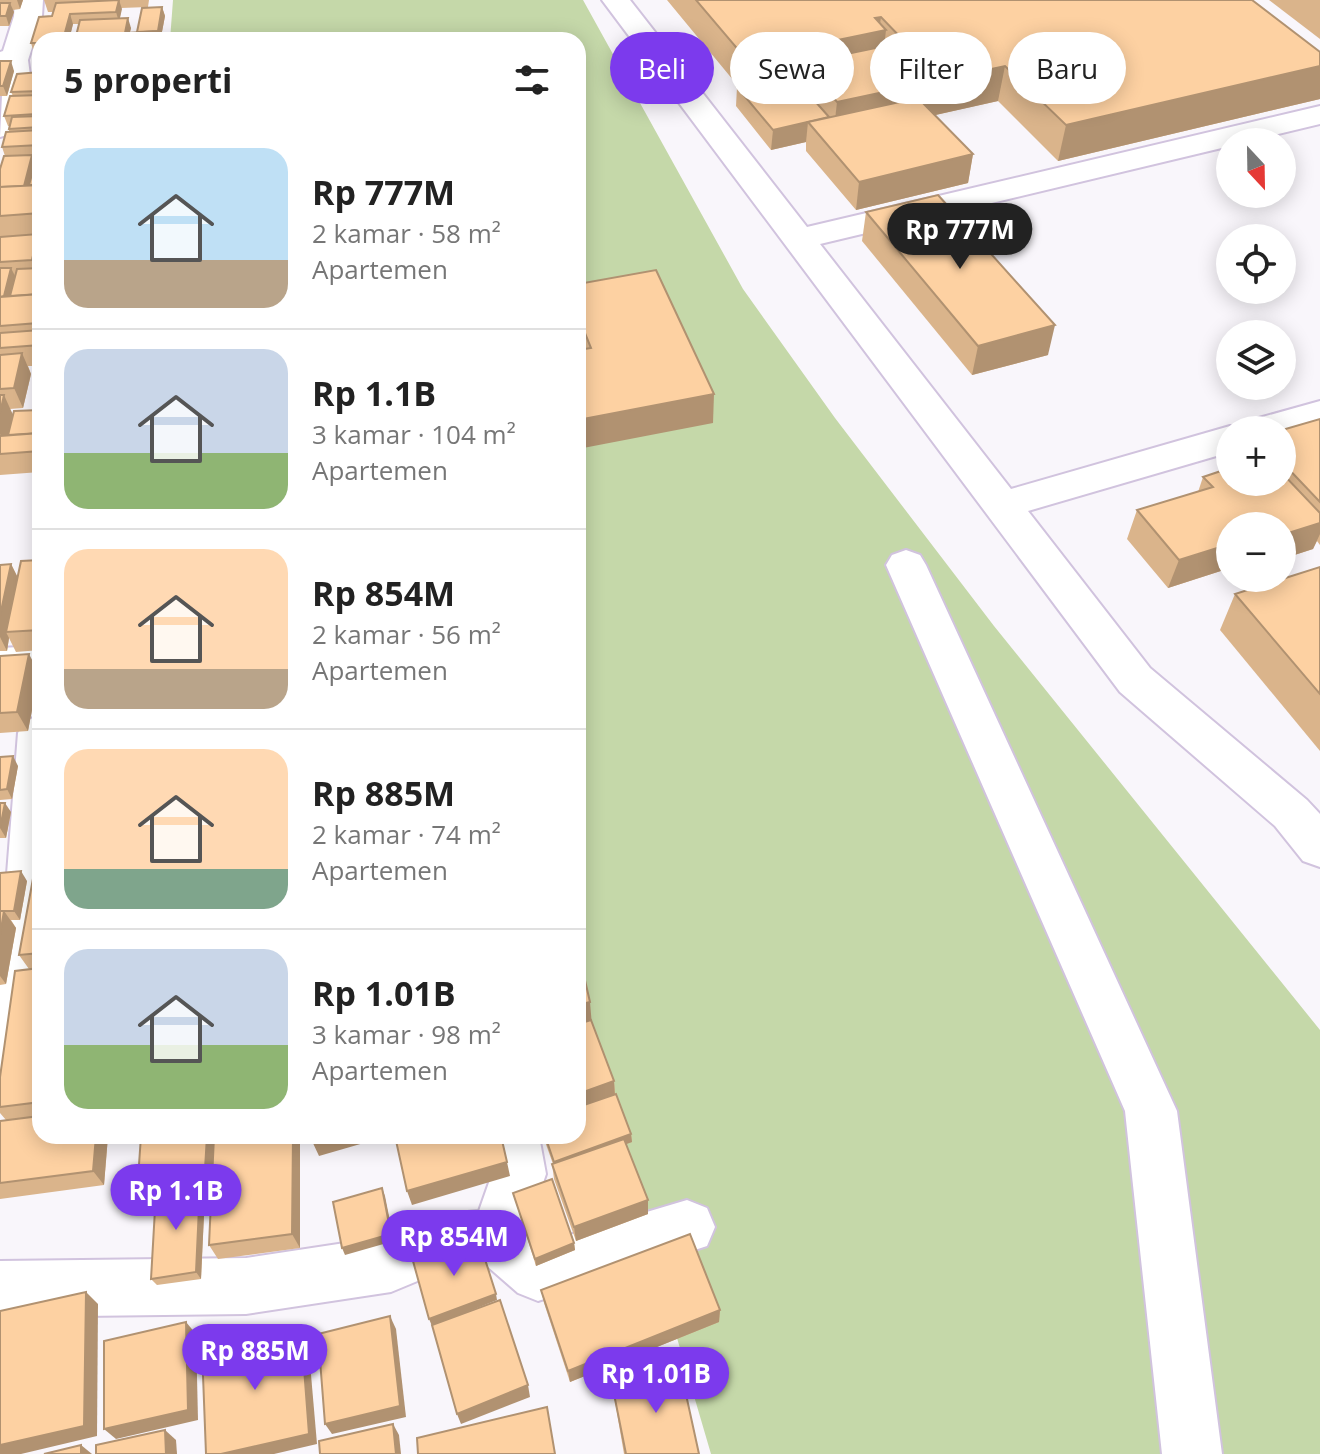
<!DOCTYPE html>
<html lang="id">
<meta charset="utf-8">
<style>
:root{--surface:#fff;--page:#f6f6f6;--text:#222;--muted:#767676;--line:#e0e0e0;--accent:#7c3aed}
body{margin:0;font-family:"Open Sans",sans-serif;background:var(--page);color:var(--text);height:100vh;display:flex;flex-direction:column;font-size:30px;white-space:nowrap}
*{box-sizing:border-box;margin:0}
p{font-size:26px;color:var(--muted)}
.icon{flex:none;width:44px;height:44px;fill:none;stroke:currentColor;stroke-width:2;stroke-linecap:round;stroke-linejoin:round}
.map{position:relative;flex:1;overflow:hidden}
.sheet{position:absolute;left:32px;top:32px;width:554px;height:1112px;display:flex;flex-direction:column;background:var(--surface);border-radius:24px;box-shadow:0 4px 20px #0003}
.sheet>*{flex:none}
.banner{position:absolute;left:610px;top:32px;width:590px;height:72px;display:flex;gap:16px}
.needle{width:52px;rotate:158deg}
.fabs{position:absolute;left:1216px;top:128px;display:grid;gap:16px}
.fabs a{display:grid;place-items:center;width:80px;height:80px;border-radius:50%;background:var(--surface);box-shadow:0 4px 20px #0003;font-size:40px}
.price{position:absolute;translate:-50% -68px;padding:0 18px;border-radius:28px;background:var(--accent);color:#fff;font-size:26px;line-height:52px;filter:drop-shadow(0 2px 4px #0008)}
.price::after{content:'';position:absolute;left:50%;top:48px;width:24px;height:18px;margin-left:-12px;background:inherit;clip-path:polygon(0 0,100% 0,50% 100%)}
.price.active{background:#222;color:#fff}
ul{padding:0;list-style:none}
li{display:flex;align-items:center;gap:24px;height:200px;padding:0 32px}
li+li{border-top:2px solid var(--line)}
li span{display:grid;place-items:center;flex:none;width:224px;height:160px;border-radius:24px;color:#555}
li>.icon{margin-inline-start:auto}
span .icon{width:96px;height:96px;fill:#fffc;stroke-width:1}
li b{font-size:34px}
h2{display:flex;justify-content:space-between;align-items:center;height:96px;padding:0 32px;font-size:34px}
.tag{padding:0 28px;border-radius:36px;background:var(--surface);box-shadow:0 4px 20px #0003;font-size:28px;line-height:72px}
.tag.active{background:var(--accent);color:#fff}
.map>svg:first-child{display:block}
</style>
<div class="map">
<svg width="1320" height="1454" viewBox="0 0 1320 1454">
<rect width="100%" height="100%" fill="#f9f6fb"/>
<path fill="#c5d8a9" d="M173,0h410l160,289 92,129 159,208 326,404v424h-609l-133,-454v-960h-408z"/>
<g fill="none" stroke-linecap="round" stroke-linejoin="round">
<g stroke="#d1c3de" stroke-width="4">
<g id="minor">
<path d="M15,0h28l-1,16 -14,44 3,23 -20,51 -11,3 3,-63 -3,-2v-20l3,-1 11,-35z"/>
<path d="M602,0h28l177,227 513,-121v18l-75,18h-15v4l-410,98 191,245 219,-63 12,4 6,-9 72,-20v24l-38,11v-6h-52v22l-202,59 122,157 157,132 13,14v53l-17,-6 -28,-35 -155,-134z"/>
<path d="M906,550l14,5 6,10 251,546 45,343h-60l-37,-343 -239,-546 6,-10z"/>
<path d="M40,646v32l-40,2v-32z"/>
<path d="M40,716v268l-14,98 -8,17 -18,7v-182l6,-37 12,-154 6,-12z"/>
<path d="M485,1136h54l7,38 -18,53 18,15 141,-42 20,8 8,19 -8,19 -169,55 -20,-8 -31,-27 -43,4 -53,22 -145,22 -246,3v-56l246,-3 145,-22 53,-22 35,-3 13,-37z"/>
</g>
</g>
<use href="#minor" fill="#fff" fill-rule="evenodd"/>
</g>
<g fill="#dab48b">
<path d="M0,0h23l-3,9 -7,1 1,2 -5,14h-9z"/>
<path d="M44,0h105l-1,7 -27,1 -1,10 11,10 -1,4h7l25,-25 3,9 -4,21 1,3 -83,-16h-6l-4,16h-29v13h-6l-3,-10 21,-27 1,-4h-5z"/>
<path d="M667,0h585l68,52v47l-262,62 -60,-60 -63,14 38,39 -5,29 -112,27 -50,-59v-9l-35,8 -35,-44 1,-19 1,-1z"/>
<path d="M1269,0h51v39z"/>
<path d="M0,61l14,10 -7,25h-7z"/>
<path d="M40,72v84h-8l3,7 5,-4v75l-40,3v-68l5,-13 -3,-9 7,-16v-5h-1l-4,-10 9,-20 -2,-4z"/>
<path d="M866,212l182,143 -76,20 -110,-134z"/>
<path d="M38,234l2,6v12l-4,16h4v98h-12l3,8 -8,34 -13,1 3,6 27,-5v62l-40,3v-238z"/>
<path d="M578,284l135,139 -132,-74 -3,-8z"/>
<path d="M1320,419v126l-3,-4 -4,8 -31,10v-33h-52v42l-62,20 -41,-49 10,-29 61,-18 5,-15 79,5v-52z"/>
<path d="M40,560v90l-24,2 -7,-14 -2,13h-7v-86l11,-1 7,14z"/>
<path d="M1320,567v184l-100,-121 15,-36z"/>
<path d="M0,656l39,17 -11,58 -28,2z"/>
<path d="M0,757l18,9 -6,33 -12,1z"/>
<path d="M0,803l11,9 -5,26h-6z"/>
<path d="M40,872v264h68l-4,49 -104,14v-78l6,-1 -6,-7v-36l29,-108 -10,-14z"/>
<path d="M0,873l27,8 -7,39h-9l5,8 -10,56 -6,1z"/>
<path d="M592,1022l22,59 1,13 16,40 1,8 -6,2 22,56v14l-72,27 -22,-62 -2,-15h1l-10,-28h35z"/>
<path d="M141,1136h159v112l-82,11 -9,-14 3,-61 -24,3 12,-1 5,7 -4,86 -44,6 -6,-6 5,-87 -8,1 -10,-14z"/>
<path d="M513,1193l61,50 1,7 -39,16z"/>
<path d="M541,1290l179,20 -1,12 -149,60 -26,-79z"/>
<path d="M612,1384l87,70h-75z"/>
</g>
<g fill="#b19271">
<path d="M17,0h6l-3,9z"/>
<path d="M119,0l3,9 -3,13 -3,-10z"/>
<path d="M10,3l4,9 -5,14 -3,-10z"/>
<path d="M162,7l3,9 -4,21 1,3h-4l-1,-5z"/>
<path d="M70,14l3,10 -4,16h-6z"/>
<path d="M881,17l-2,14 7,-1 -4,35 -79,-2 -1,19 -58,12 2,-35z"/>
<path d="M128,18l3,10 -3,12h-4z"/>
<path d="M11,61l3,10 -7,25 -4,-10z"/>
<path d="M1005,66l-7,35 -165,37 4,-36z"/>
<path d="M1320,66v33l-262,62 8,-36z"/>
<path d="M808,122l-2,20 -35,8 2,-20z"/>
<path d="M973,154l-5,29 -112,27 3,-28z"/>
<path d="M32,155l4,10 -6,23 -7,1z"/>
<path d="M38,234l2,6v12l-4,18 -4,-10z"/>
<path d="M11,268l5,10 -6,23 -7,1z"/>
<path d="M1055,325l-7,30 -76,20 6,-29z"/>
<path d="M22,353l9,21 -8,34 -9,-20z"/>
<path d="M714,394l-1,29 -135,26v-29z"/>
<path d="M4,395l9,20 -7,32 -6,-13v-21z"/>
<path d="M1320,523v11l-7,15 -31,10v-24z"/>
<path d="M1230,544v24l-62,20 11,-28z"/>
<path d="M11,564l10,20 -15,48 3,6 -2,13 -7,-14v-21z"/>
<path d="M29,654l10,19 -11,58 -11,-19z"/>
<path d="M13,756l5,10 -6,33 -5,-10z"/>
<path d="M5,803l6,9 -5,26 -6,-10z"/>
<path d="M21,871l6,10 -7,39 -6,-9z"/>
<path d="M4,911l12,17 -10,56 -6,-8v-41z"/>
<path d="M590,1002l2,24 -14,3v-24z"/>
<path d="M614,1081l1,16 -37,13v-16z"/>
<path d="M631,1134l1,8 -77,28 -1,-8z"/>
<path d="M96,1136h12l-4,49 -11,-14z"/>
<path d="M207,1136h9l-2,48 -9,-15z"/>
<path d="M293,1136h7v112l-8,-14z"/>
<path d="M330,1136h58l-69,20 -7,-15z"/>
<path d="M507,1162l3,14 -98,29 -5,-14z"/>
<path d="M200,1186l5,7 -4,86 -5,-7z"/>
<path d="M382,1188l3,8 9,45 -49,14 -3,-7z"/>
<path d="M648,1200v14l-72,27 -2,-14z"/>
<path d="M574,1243l1,7 -39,16 -1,-7z"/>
<path d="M86,1292l12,12 -1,132 -76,18h-21v-9z"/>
<path d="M496,1294l1,6 -65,26 -3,-7z"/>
<path d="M720,1310l-1,12 -149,60 -2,-11z"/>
<path d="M390,1316l6,13 10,88 -74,17 -7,-10z"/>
<path d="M186,1322l10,12 2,86 -82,19 -12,-10z"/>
<path d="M301,1328l7,12 9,104 -43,10h-53z"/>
<path d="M528,1385l2,12 -69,27 -4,-10z"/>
<path d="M393,1424l6,11 2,19h-5z"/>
<path d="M165,1430l11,10 1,14h-11z"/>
<path d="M81,1445l11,9h-11z"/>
</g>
<g fill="#fdd1a2" stroke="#b19271" stroke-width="2">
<path d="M119,0l-3,12 -46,2 -7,26h-23v3h-9l8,-26 13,-1 4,-13z"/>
<path d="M696,0h556l68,52v14l-254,59 -61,-59 -168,36 -34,-39 102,-21 -24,-25 -6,1 11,12 -140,29z"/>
<path d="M0,3h10l-4,13h-6z"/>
<path d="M162,7l-4,24 -21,1 5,-24z"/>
<path d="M128,18l-3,15 -16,1 -2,6h-32l5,-20z"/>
<path d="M160,31l-2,9h-51l2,-6z"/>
<path d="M0,61h11l-8,25h-3z"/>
<path d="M40,72v19l-29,1 6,-18z"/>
<path d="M792,75l37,42 -56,13 -36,-43z"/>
<path d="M40,95v9l-3,10 -33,2 6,-20z"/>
<path d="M918,98l55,56 -114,28 -51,-60z"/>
<path d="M40,116v11l-31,2 3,-12z"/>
<path d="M40,130v15l-38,2 4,-15z"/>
<path d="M32,155l-8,31 -24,1v-18l4,-13z"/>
<path d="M40,159v26h-11l7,-25z"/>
<path d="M40,185v28l-40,3v-29z"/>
<path d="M938,195l117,130 -77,21 -112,-134z"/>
<path d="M38,234l-6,26 -32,2v-25z"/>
<path d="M0,268h11l-7,28 -4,1z"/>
<path d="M40,268v26l-30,2 7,-27z"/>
<path d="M656,270l58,124 -136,26v-70l13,-2 -13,-32v-32z"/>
<path d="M40,294v21l-2,8 -38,3v-29z"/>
<path d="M40,330v15l-40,3v-15z"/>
<path d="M22,353l-8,35 -14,1v-34z"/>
<path d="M0,395h4l-4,18z"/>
<path d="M40,410v23l-32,2 6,-24z"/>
<path d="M1320,419v83l-38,-40v-32z"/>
<path d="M40,433v18l-40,3v-18z"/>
<path d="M1230,468v14h52v-9l38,40v10l-38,12v-9h-52v18l-51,16 -42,-50 76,-23 -10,-10z"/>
<path d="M40,560v70l-34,2 15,-71z"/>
<path d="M11,564l-11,52v-51z"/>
<path d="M1320,567v127l-85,-100z"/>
<path d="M29,654l-12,58 -17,1v-57z"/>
<path d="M13,756l-6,33 -7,1v-33z"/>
<path d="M0,803h5l-5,25z"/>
<path d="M21,871l-7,40h-14v-38z"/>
<path d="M40,872v81l-21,2 15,-82z"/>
<path d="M0,911h4l-4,24z"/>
<path d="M578,950l12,52 -12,3z"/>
<path d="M40,968v134l-40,5v-30l15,-106z"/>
<path d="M591,1020l23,61 -36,13v-70z"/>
<path d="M616,1094l15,40 -77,28 -9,-26h33v-29z"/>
<path d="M40,1116v20h56l-3,35 -93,12v-62z"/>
<path d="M141,1136h66l-2,33 -67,10z"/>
<path d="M214,1136h79l-1,98 -83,11z"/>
<path d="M311,1136h19l-18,5z"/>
<path d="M395,1136h106l6,26 -100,29z"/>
<path d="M624,1139l24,61 -74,27 -22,-63z"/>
<path d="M552,1179l22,64 -39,16 -22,-66z"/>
<path d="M200,1186l-4,86 -45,7 5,-87z"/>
<path d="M382,1188l9,46 -49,14 -9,-46z"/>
<path d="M690,1234l30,76 -152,61 -27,-81z"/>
<path d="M478,1237l18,57 -67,25 -16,-58z"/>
<path d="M86,1292l-2,134 -84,19v-134z"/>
<path d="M500,1300l28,85 -71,29 -25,-89z"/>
<path d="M390,1316l10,90 -75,18 -7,-90z"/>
<path d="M186,1322l2,88 -84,19v-88z"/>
<path d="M301,1328l8,106 -88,20h-15l-4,-105z"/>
<path d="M680,1367l19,87h-73l-14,-70z"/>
<path d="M547,1407l8,47h-137l-1,-16z"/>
<path d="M393,1424l3,30h-76l-1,-13z"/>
<path d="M165,1430l1,24h-70v-9z"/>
<path d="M81,1445v9h-37z"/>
</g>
</svg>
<div class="fabs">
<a><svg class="needle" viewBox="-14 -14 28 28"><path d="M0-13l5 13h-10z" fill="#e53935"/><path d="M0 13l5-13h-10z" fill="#767676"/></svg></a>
<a><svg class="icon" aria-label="locate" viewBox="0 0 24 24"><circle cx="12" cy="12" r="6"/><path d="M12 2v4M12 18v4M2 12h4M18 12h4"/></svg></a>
<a><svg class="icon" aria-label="layers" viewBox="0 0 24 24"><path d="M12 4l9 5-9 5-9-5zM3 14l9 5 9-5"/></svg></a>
<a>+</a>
<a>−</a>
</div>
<b class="price active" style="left:960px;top:271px">Rp 777M</b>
<b class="price" style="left:176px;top:1232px">Rp 1.1B</b>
<b class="price" style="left:454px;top:1278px">Rp 854M</b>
<b class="price" style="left:255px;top:1392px">Rp 885M</b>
<b class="price" style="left:656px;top:1415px">Rp 1.01B</b>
<div class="banner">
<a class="tag active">Beli</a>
<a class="tag">Sewa</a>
<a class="tag">Filter</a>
<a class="tag">Baru</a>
</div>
<section class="sheet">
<h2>5 properti<svg class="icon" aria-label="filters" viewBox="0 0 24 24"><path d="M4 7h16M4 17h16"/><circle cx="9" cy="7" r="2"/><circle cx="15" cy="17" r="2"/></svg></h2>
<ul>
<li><span style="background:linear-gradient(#bfe0f5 70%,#b9a48a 0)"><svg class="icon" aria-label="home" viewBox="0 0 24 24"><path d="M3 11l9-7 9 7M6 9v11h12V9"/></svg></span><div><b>Rp 777M</b><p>2 kamar · 58 m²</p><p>Apartemen</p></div></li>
<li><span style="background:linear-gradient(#c9d6e8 65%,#8fb573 0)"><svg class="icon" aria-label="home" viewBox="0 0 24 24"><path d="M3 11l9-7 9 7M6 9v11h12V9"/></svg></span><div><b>Rp 1.1B</b><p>3 kamar · 104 m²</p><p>Apartemen</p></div></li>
<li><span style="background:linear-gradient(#ffd9b3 75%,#b9a48a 0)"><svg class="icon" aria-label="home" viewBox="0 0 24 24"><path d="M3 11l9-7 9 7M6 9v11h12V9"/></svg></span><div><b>Rp 854M</b><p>2 kamar · 56 m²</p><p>Apartemen</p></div></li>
<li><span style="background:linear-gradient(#ffd9b3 75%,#7fa58c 0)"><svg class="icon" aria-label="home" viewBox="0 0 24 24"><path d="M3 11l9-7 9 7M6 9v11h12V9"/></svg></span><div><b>Rp 885M</b><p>2 kamar · 74 m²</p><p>Apartemen</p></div></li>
<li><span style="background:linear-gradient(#c9d6e8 60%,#8fb573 0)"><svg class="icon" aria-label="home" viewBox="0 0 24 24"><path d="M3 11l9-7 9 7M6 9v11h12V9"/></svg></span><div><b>Rp 1.01B</b><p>3 kamar · 98 m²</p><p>Apartemen</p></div></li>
</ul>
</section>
</div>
